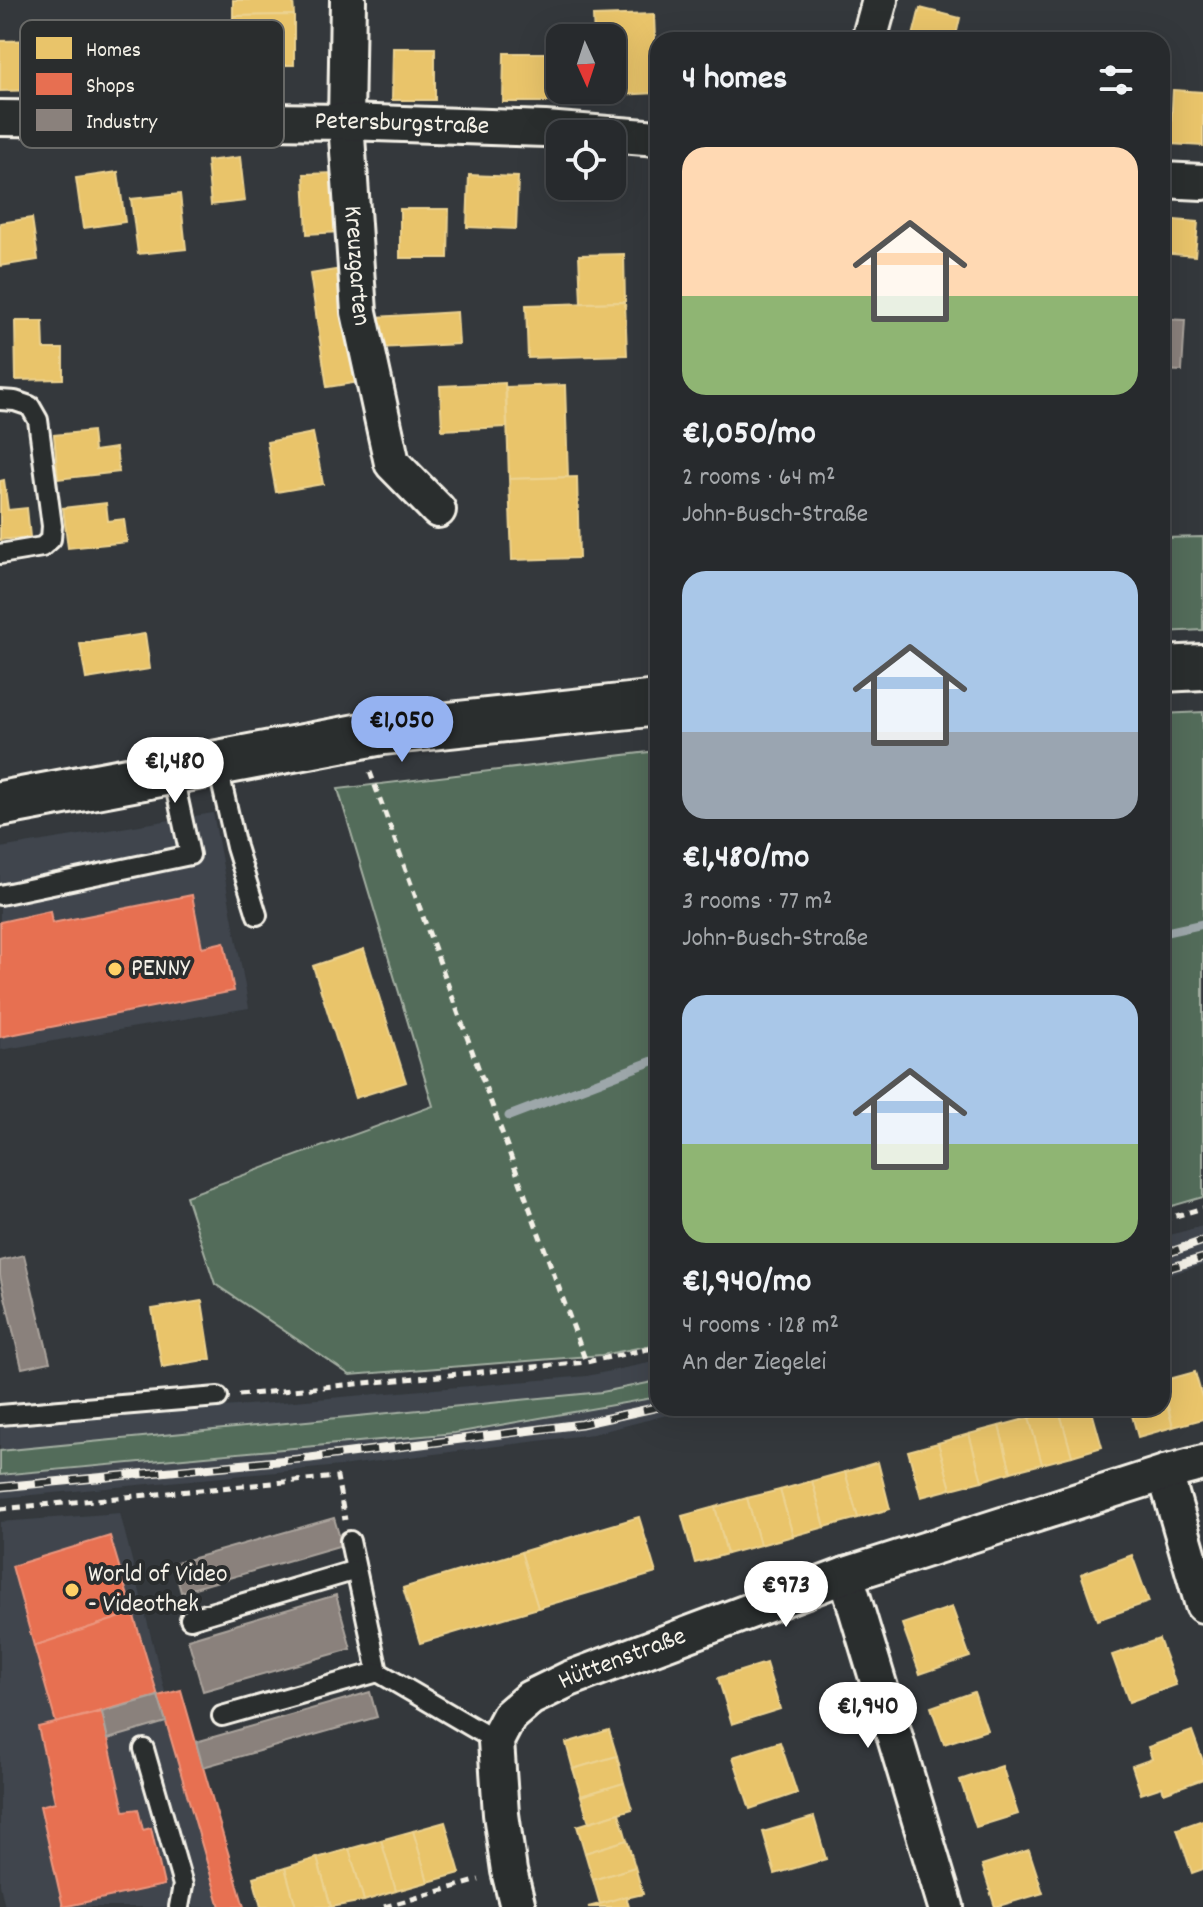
<!DOCTYPE html>
<meta charset="utf-8">
<style>
:root{--surface:#272a2d;--page:#333639;--text:#f1f3f6;--muted:#a4a7aa;--line:#434649;--accent:#95b2f1}
body{margin:0;font-family:Dekko,sans-serif;background:var(--page);color:var(--text);height:100vh;display:flex;flex-direction:column;font-size:30px;white-space:nowrap}
*{box-sizing:border-box;margin:0}
p{font-size:26px;color:var(--muted)}
.icon{flex:none;width:44px;height:44px;fill:none;stroke:currentColor;stroke-width:2;stroke-linecap:round;stroke-linejoin:round}
.map{position:relative;flex:1;overflow:hidden}
.drawer{position:absolute;left:650px;top:32px;width:520px;height:1384px;display:flex;flex-direction:column;background:var(--surface);border-radius:24px;box-shadow:0 8px 32px #0002,0 0 0 2px var(--line)}
.drawer>*{flex:none}
.needle{width:52px;rotate:177deg}
.buttons{position:absolute;left:546px;top:24px;display:grid;gap:16px}
.buttons a{display:grid;place-items:center;width:80px;height:80px;border-radius:16px;background:var(--surface);box-shadow:0 8px 32px #0002,0 0 0 2px var(--line);font-size:40px}
.price{position:absolute;translate:-50% -68px;padding:0 18px;border-radius:28px;background:#fff;color:#222;font-size:26px;line-height:52px;filter:drop-shadow(0 2px 4px #0008)}
.price::after{content:'';position:absolute;left:50%;top:48px;width:24px;height:18px;margin-left:-12px;background:inherit;clip-path:polygon(0 0,100% 0,50% 100%)}
.price.active{background:var(--accent);color:#111}
ul{padding:0;list-style:none}
li{display:grid;align-content:center;gap:16px;height:424px;padding:0 32px}
li span{display:grid;place-items:center;height:248px;border-radius:24px;color:#555}
li>.icon{margin-inline-start:auto}
span .icon{width:144px;height:144px;fill:#fffc;stroke-width:1}
li b{font-size:34px}
h2{display:flex;justify-content:space-between;align-items:center;height:96px;padding:0 32px;font-size:34px}
.map>svg:first-child{display:block}
</style>
<div class="map">
<svg width="1203" height="1907" viewBox="0 0 1203 1907">
<rect width="100%" height="100%" fill="#34383c"/>
<filter id="ink" filterUnits="userSpaceOnUse"><feTurbulence type="fractalNoise" baseFrequency=".0125" numOctaves="2"/><feDisplacementMap in="SourceGraphic" scale="16" xChannelSelector="R" yChannelSelector="G"/><feConvolveMatrix kernelMatrix="1 2 1 2 8 2 1 2 1" color-interpolation-filters="sRGB"/></filter>
<g filter="url(#ink)">
<g fill="#3f454d">
<path d="M213,813l36,195 -249,42v-202z"/>
<path d="M1203,1226v39l-41,12v-40z"/>
<path d="M658,1361v20l-56,11 -602,59v-25l587,-50z"/>
<path d="M658,1397v11h36l-101,26 -253,32 -340,32v-23l455,-42z"/>
<path d="M120,1513l99,394h-214l-5,-22v-363z"/>
</g>
<g fill="#526c5a" stroke="#a3aea1" stroke-width="2">
<path d="M1203,537v93l-41,2v-94z"/>
<path d="M1203,712v485l-41,12v-495z"/>
<path d="M658,751v593l-56,11 -252,20 -135,-91 -29,-88 247,-90 -95,-317z"/>
<path d="M658,1381v16l-203,36 -455,42v-24l602,-59z"/>
</g>
<g fill="#e9c46a" stroke="#ecd290" stroke-width="2">
<path d="M233,0h60l1,15 -61,1z"/>
<path d="M920,8l40,10 -5,22h-43z"/>
<path d="M654,14l3,79 -61,3v-6h16v-52h-18l-1,-22z"/>
<path d="M294,15v50h-61v-49z"/>
<path d="M688,33l48,2 -1,5h-48z"/>
<path d="M45,40l1,50 -46,1v-50z"/>
<path d="M393,48h42v52h-43z"/>
<path d="M504,53h56l2,49h-59z"/>
<path d="M1173,90l30,2v54l-33,-2z"/>
<path d="M240,157l5,44 -34,4 -4,-44z"/>
<path d="M118,172l7,50 -42,6 -7,-50z"/>
<path d="M337,173l3,59 -33,2 -3,-60z"/>
<path d="M469,175l49,2 -2,52 -49,-2z"/>
<path d="M656,180h2v51h-5z"/>
<path d="M180,194l6,55 -48,5 -7,-55z"/>
<path d="M400,209h49l-1,49h-48z"/>
<path d="M32,218l6,42 -38,6v-43z"/>
<path d="M1162,219l36,3 -3,34 -33,-3z"/>
<path d="M624,254l1,48 -44,1 -2,-48z"/>
<path d="M342,269l18,113 -33,5 -17,-113z"/>
<path d="M625,302l2,53 -99,3 -2,-53z"/>
<path d="M457,312l2,32 -81,4 -2,-31z"/>
<path d="M15,321h28l1,28h19v30l-47,1z"/>
<path d="M505,383l2,44 -65,3 -2,-44z"/>
<path d="M565,385l3,92 -59,2 -3,-92z"/>
<path d="M92,431l2,20 22,-3 3,24 -61,7 -4,-44z"/>
<path d="M313,433l10,51 -47,8 -9,-50z"/>
<path d="M577,477l2,81 -67,2 -3,-81z"/>
<path d="M4,480l4,30 19,-2 3,29 -30,3v-59z"/>
<path d="M106,503l2,18 16,-2 3,23 -59,6 -5,-40z"/>
<path d="M145,634l5,35 -64,10 -6,-35z"/>
<path d="M364,949l42,133 -51,16 -42,-132z"/>
<path d="M202,1301l9,58 -49,8 -10,-58z"/>
<path d="M1195,1372l8,29v18l-30,8 -11,-46z"/>
<path d="M1162,1388l11,39 -35,10 -8,-29h32z"/>
<path d="M1065,1408h26l11,39 -30,9 -13,-46z"/>
<path d="M1059,1410l13,46 -30,8 -13,-46z"/>
<path d="M1029,1418l13,46 -31,8 -12,-46z"/>
<path d="M999,1426l12,46 -29,9 -13,-47z"/>
<path d="M969,1434l13,47 -31,8 -13,-46z"/>
<path d="M938,1443l13,46 -30,8 -13,-46z"/>
<path d="M878,1462l12,47 -32,9 -13,-46z"/>
<path d="M845,1472l13,46 -33,9 -13,-46z"/>
<path d="M812,1481l13,46 -32,9 -13,-46z"/>
<path d="M780,1490l13,46 -33,9 -13,-47z"/>
<path d="M747,1498l13,47 -33,9 -12,-47z"/>
<path d="M715,1507l12,47 -32,9 -13,-47z"/>
<path d="M639,1517l17,56 -118,35 -17,-56z"/>
<path d="M521,1552l17,56 -118,35 -17,-55z"/>
<path d="M1132,1555l17,47 -52,18 -16,-46z"/>
<path d="M952,1607l18,50 -50,17 -18,-50z"/>
<path d="M1159,1639l17,46 -47,17 -17,-47z"/>
<path d="M766,1663l14,46 -48,15 -14,-46z"/>
<path d="M974,1692l13,38 -43,14 -13,-37z"/>
<path d="M609,1730l8,26 -44,13 -7,-26z"/>
<path d="M1192,1731l11,30v18l-39,14 -2,-6 -21,7 -9,-28 20,-7 -4,-12z"/>
<path d="M780,1742l17,51 -47,16 -17,-52z"/>
<path d="M617,1756l7,27 -43,13 -8,-27z"/>
<path d="M1002,1766l16,48 -42,13 -16,-47z"/>
<path d="M624,1783l8,26 -43,13 -8,-26z"/>
<path d="M619,1813l8,27 -42,13 -8,-27z"/>
<path d="M814,1817l12,42 -51,15 -12,-42z"/>
<path d="M1203,1820v49l-11,4 -15,-44z"/>
<path d="M445,1822l15,51 -32,9 -15,-51z"/>
<path d="M413,1831l15,51 -32,9 -15,-51z"/>
<path d="M381,1840l15,51 -32,10 -15,-52z"/>
<path d="M627,1840l8,27 -42,13 -8,-27z"/>
<path d="M349,1849l15,52 -33,6 -14,-49z"/>
<path d="M1029,1850l14,43 -48,14 -13,-42z"/>
<path d="M317,1858l14,49h-35l-11,-39z"/>
<path d="M635,1867l8,27 -43,10 -7,-24z"/>
<path d="M285,1868l11,39h-35l-8,-30z"/>
<path d="M626,1896l3,11h-41l12,-3z"/>
</g>
<g fill="#e76f51" stroke="#eb967e" stroke-width="2">
<path d="M192,895l10,52 22,-5 10,49 -234,46v-115l50,-11 2,12z"/>
<path d="M110,1536l23,77 -99,33 -22,-80z"/>
<path d="M133,1613l25,83 -102,27 -22,-77z"/>
<path d="M181,1690l22,77 41,140h-24l-54,-185 -8,-26z"/>
<path d="M102,1712l22,99 14,-2 5,21 8,-2 13,57 -101,22 -23,-101 15,-4 -17,-75z"/>
</g>
<g fill="#8a817c" stroke="#aaa39c" stroke-width="2">
<path d="M1162,319l23,1 -3,51 -20,-1z"/>
<path d="M24,1255l26,107 -28,6 -22,-92v-15z"/>
<path d="M334,1518l8,27 -161,47 -8,-28z"/>
<path d="M336,1595l15,54 -148,42 -15,-52z"/>
<path d="M370,1692l7,25 -174,50 -7,-25z"/>
<path d="M158,1696l8,26 -58,17 -6,-27z"/>
</g>
<g fill="none" stroke-linecap="round" stroke-linejoin="round">
<g stroke="#9da7aa" stroke-width="9">
<path d="M1162,933l41,-9"/>
<path d="M509,1116l149,-57"/>
</g>
<g stroke="#f4f1e8" stroke-width="24">
<g id="service">
<path d="M0,400l15,1 15,5 8,14 14,106 -1,13 -9,8 -42,7"/>
<path d="M217,763l19,84 21,68"/>
<path d="M0,895l190,-40 -18,-84"/>
<path d="M0,1415l218,-18"/>
<path d="M350,1541l28,131 118,69"/>
<path d="M190,1619l166,-49"/>
<path d="M222,1716l156,-44"/>
<path d="M144,1749l39,136 -4,22"/>
</g>
</g>
<g stroke="#f4f1e8" stroke-width="40">
<g id="minor">
<path id="s1" d="M348,0l-2,122 13,190 33,151 46,47"/>
<path d="M869,40l11,-40"/>
<path id="s2" d="M0,118l346,4 199,7 113,9"/>
<path d="M1162,180l41,2"/>
<path d="M1165,1473l38,132"/>
<path d="M846,1575l100,332"/>
<path id="s3" d="M518,1907l-9,-36 -8,-57 -5,-73 13,-25 21,-18 39,-19 277,-104 319,-102 38,-10"/>
</g>
</g>
<g stroke="#f4f1e8" stroke-width="50">
<g id="secondary">
<path d="M1162,669l41,-2"/>
<path d="M0,804l383,-72 275,-29"/>
</g>
</g>
<g stroke="#f4f1e8" stroke-width="5" stroke-dasharray="8 6" stroke-linecap="butt">
<path d="M370,772l216,590"/>
<path d="M1162,1220l41,-12"/>
<path d="M239,1395l347,-33 72,-15"/>
<path d="M0,1509l337,-32 8,43"/>
<path d="M384,1907l95,-27"/>
</g>
<use href="#service" stroke="#2a2d2e" stroke-width="18"/>
<use href="#minor" stroke="#2a2d2e" stroke-width="34"/>
<use href="#secondary" stroke="#2a2d2e" stroke-width="44"/>
<g stroke="#f4f1e8" stroke-width="9">
<g id="rail">
<path d="M1162,1255l41,-14"/>
<path d="M1162,1270l41,-12"/>
<path d="M0,1487l310,-29 271,-34 77,-17"/>
</g>
</g>
<use href="#rail" stroke="#2a2d2e" stroke-width="6" stroke-dasharray="18" stroke-linecap="butt"/>
</g>
</g>
<g fill="#ffd166" stroke="#2a2d2e" stroke-width="3">
<circle cx="115" cy="969" r="8"/>
<circle cx="72" cy="1590" r="8"/>
</g>
<g text-anchor="middle" dominant-baseline="central" stroke-width="8" stroke-linejoin="round" paint-order="stroke">
<g font-size="26" fill="#f4f1e8" stroke="#2a2d2e">
<text stroke="none"><textPath href="#s2" startOffset="402">Petersburgstraße</textPath></text>
<text stroke="none"><textPath href="#s1" startOffset="266">Kreuzgarten</textPath></text>
<text stroke="none"><textPath href="#s3" startOffset="324">Hüttenstraße</textPath></text>
</g>
<g font-size="26" fill="#f4f1e8" stroke="#2a2d2e" text-anchor="start">
<text x="131" y="969">PENNY</text>
<text x="88" y="1575">World of Video<tspan x="88" dy="30">- Videothek</tspan></text>
</g>
</g>
<rect x="20" y="20" width="264" height="128" rx="12" fill="#2a2d2e" stroke="#676866" stroke-width="2"/>
<rect x="36" y="37" width="36" height="22" fill="#e9c46a"/>
<rect x="36" y="73" width="36" height="22" fill="#e76f51"/>
<rect x="36" y="109" width="36" height="22" fill="#8a817c"/>
<g font-size="22" fill="#f4f1e8">
<text x="86" y="56">Homes</text>
<text x="86" y="92">Shops</text>
<text x="86" y="128">Industry</text>
</g>
</svg>
<div class="buttons">
<a><svg class="needle" viewBox="-14 -14 28 28"><path d="M0-13l5 13h-10z" fill="#e53935"/><path d="M0 13l5-13h-10z" fill="#a4a7aa"/></svg></a>
<a><svg class="icon" aria-label="locate" viewBox="0 0 24 24"><circle cx="12" cy="12" r="6"/><path d="M12 2v4M12 18v4M2 12h4M18 12h4"/></svg></a>
</div>
<b class="price active" style="left:402px;top:764px">€1,050</b>
<b class="price" style="left:175px;top:805px">€1,480</b>
<b class="price" style="left:786px;top:1629px">€973</b>
<b class="price" style="left:868px;top:1750px">€1,940</b>
<section class="drawer">
<h2>4 homes<svg class="icon" aria-label="filters" viewBox="0 0 24 24"><path d="M4 7h16M4 17h16"/><circle cx="9" cy="7" r="2"/><circle cx="15" cy="17" r="2"/></svg></h2>
<ul>
<li><span style="background:linear-gradient(#ffd9b3 60%,#8fb573 0)"><svg class="icon" aria-label="home" viewBox="0 0 24 24"><path d="M3 11l9-7 9 7M6 9v11h12V9"/></svg></span><div><b>€1,050/mo</b><p>2 rooms · 64 m²</p><p>John-Busch-Straße</p></div></li>
<li><span style="background:linear-gradient(#a9c7e8 65%,#9aa5b1 0)"><svg class="icon" aria-label="home" viewBox="0 0 24 24"><path d="M3 11l9-7 9 7M6 9v11h12V9"/></svg></span><div><b>€1,480/mo</b><p>3 rooms · 77 m²</p><p>John-Busch-Straße</p></div></li>
<li><span style="background:linear-gradient(#a9c7e8 60%,#8fb573 0)"><svg class="icon" aria-label="home" viewBox="0 0 24 24"><path d="M3 11l9-7 9 7M6 9v11h12V9"/></svg></span><div><b>€1,940/mo</b><p>4 rooms · 128 m²</p><p>An der Ziegelei</p></div></li>
</ul>
</section>
</div>
